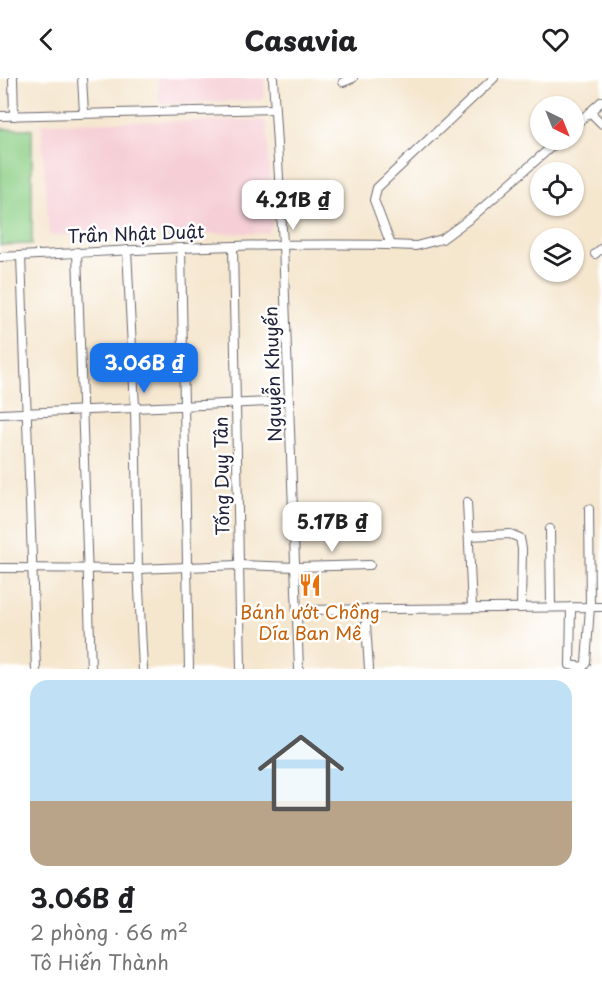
<!DOCTYPE html>
<html lang="vi">
<meta charset="utf-8">
<style>
:root{--surface:#fff;--page:#f2f2f2;--text:#202124;--muted:#757577;--accent:#1a73e8}
body{margin:0;font-family:"Playpen Sans",sans-serif;background:var(--page);color:var(--text);height:100vh;display:flex;flex-direction:column;font-size:22px;white-space:nowrap}
*{box-sizing:border-box;margin:0}
p{font-size:20px;color:var(--muted)}
.icon{flex:none;width:33px;height:33px;fill:none;stroke:currentColor;stroke-width:2;stroke-linecap:round;stroke-linejoin:round}
.map{position:relative;height:591px;overflow:hidden}
.panel{display:flex;flex-direction:column;background:var(--surface);flex:1}
.panel>*{flex:none}
.needle{width:39px;rotate:137deg}
.controls{position:absolute;left:530px;top:18px;display:grid;gap:12px}
.controls a{display:grid;place-items:center;width:54px;height:54px;border-radius:50%;background:var(--surface);box-shadow:0 2px 4px #0004;font-size:30px}
.price{position:absolute;translate:-50% -51px;padding:0 14px;border-radius:12px;background:#fff;color:#222;font-size:20px;line-height:39px;filter:drop-shadow(0 2px 3px #0008)}
.price::after{content:'';position:absolute;left:50%;top:36px;width:18px;height:14px;margin-left:-9px;background:inherit;clip-path:polygon(0 0,100% 0,50% 100%)}
.price.selected{background:var(--accent);color:#fff}
ul{padding:0;list-style:none}
li{display:grid;align-content:center;gap:12px;height:318px;padding:0 30px}
li span{display:grid;place-items:center;height:186px;border-radius:18px;color:#555}
li>.icon{margin-inline-start:auto}
span .icon{width:108px;height:108px;fill:#fffc;stroke-width:1}
li b{font-size:26px}
header{display:flex;justify-content:space-between;align-items:center;height:78px;padding:0 30px;background:var(--surface);font-size:27px;font-weight:800}
.map>svg:first-child{display:block}
</style>
<header><svg class="icon" aria-label="back" viewBox="0 0 24 24"><path d="M15 5l-7 7 7 7"/></svg>Casavia<svg class="icon" aria-label="heart" viewBox="0 0 24 24"><path d="M12 20l-8-8c-3-5 5-10 8-4 3-6 11-1 8 4z"/></svg></header>
<div class="map">
<svg width="602" height="591" viewBox="0 0 602 591">
<rect width="100%" height="100%" fill="#fff"/>
<filter id="ink" filterUnits="userSpaceOnUse"><feTurbulence type="fractalNoise" baseFrequency=".0167" numOctaves="2"/><feDisplacementMap in="SourceGraphic" scale="12" xChannelSelector="R" yChannelSelector="G"/><feConvolveMatrix kernelMatrix="1 2 1 2 8 2 1 2 1" color-interpolation-filters="sRGB"/></filter>
<filter id="wash" filterUnits="userSpaceOnUse"><feTurbulence type="fractalNoise" baseFrequency=".008" numOctaves="4" result="noise"/><feDisplacementMap in="SourceGraphic" scale="24" xChannelSelector="R" yChannelSelector="G"/><feGaussianBlur stdDeviation="1.35" result="paint"/><feColorMatrix in="noise" values="0 0 0 0 0 0 0 0 0 0 0 0 0 0 0 0 0 1.4 0 .05"/><feComposite in="paint" operator="in"/></filter>
<g filter="url(#wash)">
<rect width="100%" height="100%" fill="#f5e6ce"/>
<g fill="#f6cfd6">
<path d="M158,0h107v17l-4,5 -102,4z"/>
<path d="M262,42l5,4 5,102 -5,7 -218,3 -8,-113z"/>
</g>
<path fill="#8fd088" stroke="#587962" stroke-width="1.5" d="M0,51h32v115l-32,1z"/>
</g>
<g filter="url(#ink)">
<g fill="none" stroke-linecap="round" stroke-linejoin="round">
<g stroke="#6c676e" stroke-width="10">
<g id="minor">
<path d="M13,0l1,38"/>
<path d="M82,0l2,35"/>
<path d="M273,0l10,166 16,425"/>
<path d="M343,4l10,-4"/>
<path d="M590,34l12,12"/>
<path d="M0,38l274,-7"/>
<path d="M573,49l29,-26"/>
<path d="M391,167l-17,-45 3,-12 117,-110"/>
<path d="M233,168l8,423"/>
<path d="M181,170l8,421"/>
<path d="M127,172l8,157 3,162 5,100"/>
<path d="M77,174l14,417"/>
<path d="M595,176l7,-6"/>
<path d="M21,178l15,413"/>
<path d="M0,179c139,-7 277,-16 416,-11l26,-7 30,-22 87,-77"/>
<path d="M0,336l289,-13"/>
<path d="M467,424l5,106"/>
<path d="M550,451l1,78"/>
<path d="M469,458l41,-2 10,4 2,11 -1,59"/>
<path d="M0,490l138,1 100,-4 58,2 74,-2"/>
<path d="M571,529l-1,58 13,2 3,-4 4,-56 -1,-98"/>
<path d="M365,531l4,60"/>
<path d="M298,532l304,-3"/>
</g>
</g>
<use href="#minor" stroke="#fff" stroke-width="8"/>
</g>
</g>
<defs>
<g id="restaurant-bare" transform="scale(1.8)"><path d="M-5-6h1v4h1v-4h1v4h1v-4h1v5L-1.5 .5V6h-2V.5L-5-1ZM5-6V6H3V1.5H1.5Q1.5-4 5-6Z" fill="#e8710a" stroke="#fff" stroke-width="2.5" paint-order="stroke"/></g>
</defs>
<g fill-rule="evenodd">
<use href="#restaurant-bare" x="310" y="507"/>
</g>
<g text-anchor="middle" dominant-baseline="central" stroke-width="5" stroke-linejoin="round" paint-order="stroke">
<g font-size="18" fill="#22223b" stroke="#fff">
<text transform="translate(136 155) rotate(-2)">Trần Nhật Duật</text>
<text transform="translate(272 296) rotate(-92)">Nguyễn Khuyến</text>
<text transform="translate(221 398) rotate(-91)">Tống Duy Tân</text>
</g>
<g font-size="18" fill="#c56008" stroke="#fff">
<text x="310" y="533">Bánh ướt Chồng<tspan x="310" dy="21">Dĩa Ban Mê</tspan></text>
</g>
</g>
</svg>
<div class="controls">
<a><svg class="needle" viewBox="-14 -14 28 28"><path d="M0-13l5 13h-10z" fill="#e53935"/><path d="M0 13l5-13h-10z" fill="#757577"/></svg></a>
<a><svg class="icon" aria-label="locate" viewBox="0 0 24 24"><circle cx="12" cy="12" r="6"/><path d="M12 2v4M12 18v4M2 12h4M18 12h4"/></svg></a>
<a><svg class="icon" aria-label="layers" viewBox="0 0 24 24"><path d="M12 4l9 5-9 5-9-5zM3 14l9 5 9-5"/></svg></a>
</div>
<b class="price" style="left:293px;top:153px">4.21B ₫</b>
<b class="price selected" style="left:144px;top:316px">3.06B ₫</b>
<b class="price" style="left:332px;top:475px">5.17B ₫</b>
</div>
<section class="panel">
<ul>
<li><span style="background:linear-gradient(#bfe0f5 65%,#b9a48a 0)"><svg class="icon" aria-label="home" viewBox="0 0 24 24"><path d="M3 11l9-7 9 7M6 9v11h12V9"/></svg></span><div><b>3.06B ₫</b><p>2 phòng · 66 m²</p><p>Tô Hiến Thành</p></div></li>
</ul>
</section>
